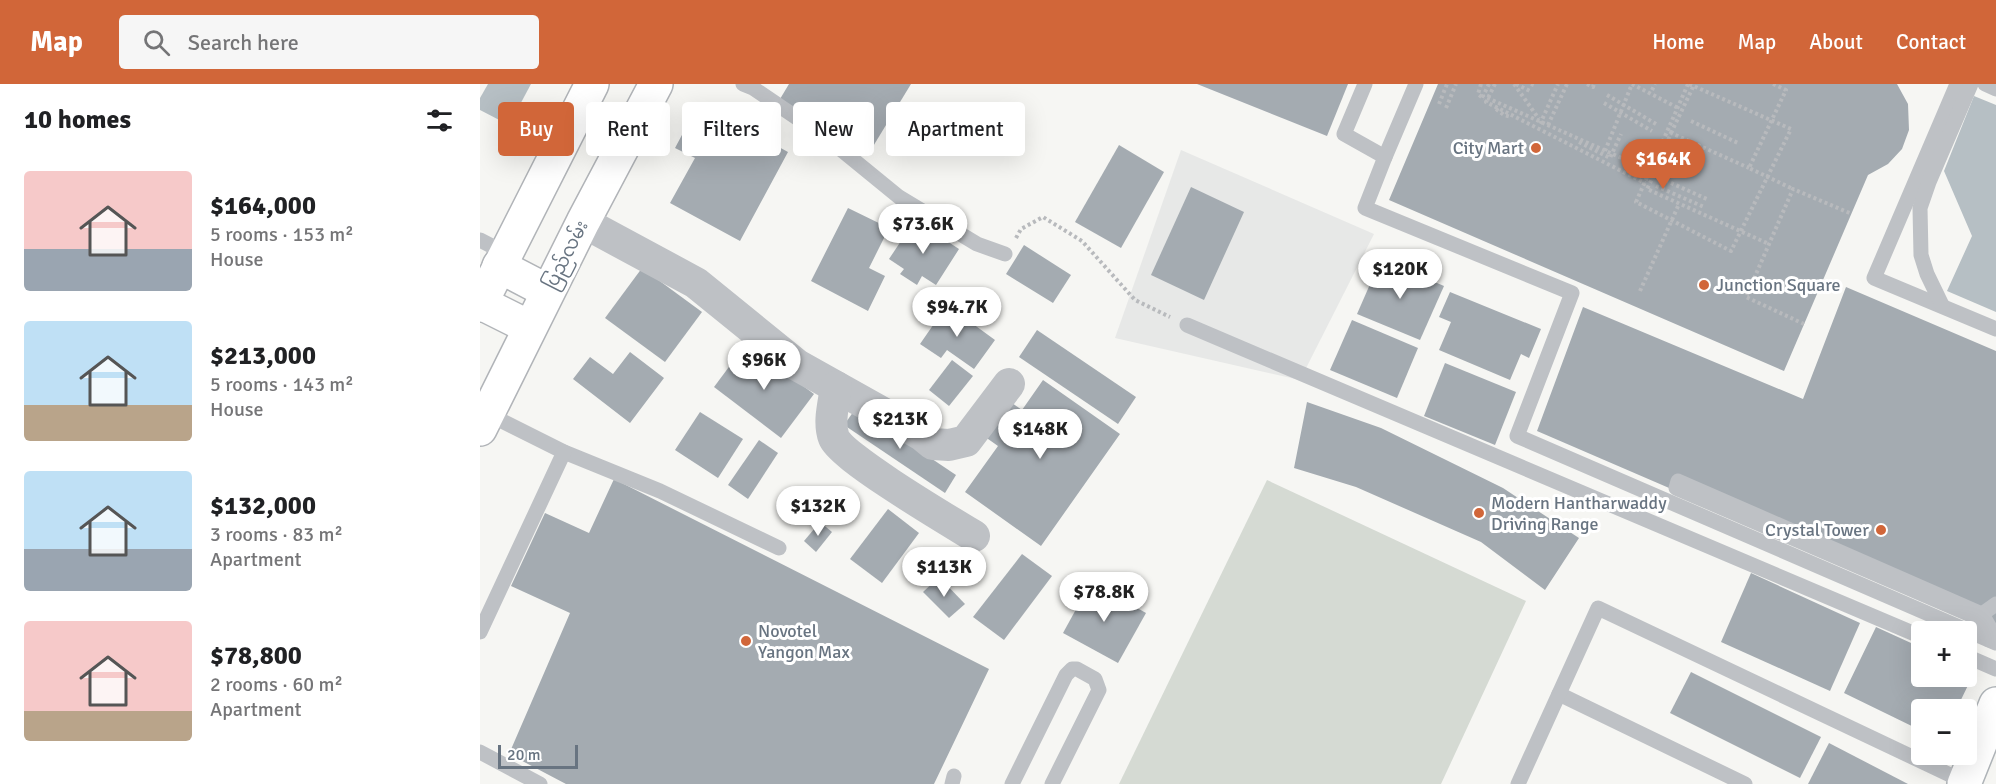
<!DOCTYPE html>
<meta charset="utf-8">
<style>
:root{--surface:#fff;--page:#f6f6f6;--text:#202124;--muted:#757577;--accent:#d16639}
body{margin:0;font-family:Signika,"Noto Sans Myanmar",sans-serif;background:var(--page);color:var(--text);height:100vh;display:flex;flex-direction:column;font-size:22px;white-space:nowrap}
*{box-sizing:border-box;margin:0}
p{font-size:20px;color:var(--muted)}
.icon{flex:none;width:33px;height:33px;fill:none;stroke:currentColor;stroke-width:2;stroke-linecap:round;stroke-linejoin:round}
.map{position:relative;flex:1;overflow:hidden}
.panel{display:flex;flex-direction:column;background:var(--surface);width:480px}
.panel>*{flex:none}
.hud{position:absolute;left:18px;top:18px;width:570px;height:54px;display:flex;gap:12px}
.buttons{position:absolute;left:1431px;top:537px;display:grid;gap:12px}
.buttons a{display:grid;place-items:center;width:66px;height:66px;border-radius:6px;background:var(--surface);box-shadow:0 6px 24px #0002;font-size:30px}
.scale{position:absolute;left:18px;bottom:15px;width:80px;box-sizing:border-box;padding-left:6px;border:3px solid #687481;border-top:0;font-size:16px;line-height:21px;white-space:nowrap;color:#687481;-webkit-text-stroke:4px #fff;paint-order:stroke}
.price{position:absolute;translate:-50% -51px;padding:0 14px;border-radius:21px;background:#fff;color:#222;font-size:20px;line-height:39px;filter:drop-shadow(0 2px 3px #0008)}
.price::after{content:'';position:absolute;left:50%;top:36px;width:18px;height:14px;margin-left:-9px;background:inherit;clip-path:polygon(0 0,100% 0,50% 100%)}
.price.current{background:var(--accent);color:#fff}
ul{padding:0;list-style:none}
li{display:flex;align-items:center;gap:18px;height:150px;padding:0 24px}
li span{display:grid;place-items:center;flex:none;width:168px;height:120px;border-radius:6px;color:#555}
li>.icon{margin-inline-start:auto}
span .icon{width:72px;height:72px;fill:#fffc;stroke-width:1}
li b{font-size:26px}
h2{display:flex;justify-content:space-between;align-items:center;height:72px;padding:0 24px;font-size:26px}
.tag{padding:0 21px;border-radius:6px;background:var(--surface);box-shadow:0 6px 24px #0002;font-size:21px;line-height:54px}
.tag.current{background:var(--accent);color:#fff}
header{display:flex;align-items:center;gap:36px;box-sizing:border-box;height:84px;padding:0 30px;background:var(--accent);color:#fff}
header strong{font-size:28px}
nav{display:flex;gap:33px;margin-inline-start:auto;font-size:21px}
.search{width:420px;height:54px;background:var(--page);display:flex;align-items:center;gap:15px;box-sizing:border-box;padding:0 21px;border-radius:6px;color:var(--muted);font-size:22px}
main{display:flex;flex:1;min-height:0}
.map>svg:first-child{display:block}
</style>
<header>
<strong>Map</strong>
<div class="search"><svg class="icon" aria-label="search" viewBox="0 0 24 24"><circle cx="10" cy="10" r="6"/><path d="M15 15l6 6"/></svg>Search here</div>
<nav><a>Home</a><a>Map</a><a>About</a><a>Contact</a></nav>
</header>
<main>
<section class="panel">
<h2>10 homes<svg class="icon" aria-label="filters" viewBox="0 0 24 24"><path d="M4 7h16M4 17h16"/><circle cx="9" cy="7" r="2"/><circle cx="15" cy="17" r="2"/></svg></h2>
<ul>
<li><span style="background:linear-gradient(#f6c9c9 65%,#9aa5b1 0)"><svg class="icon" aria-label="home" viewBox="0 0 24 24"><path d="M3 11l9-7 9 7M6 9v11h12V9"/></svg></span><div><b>$164,000</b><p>5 rooms · 153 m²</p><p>House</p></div></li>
<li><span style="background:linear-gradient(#bfe0f5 70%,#b9a48a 0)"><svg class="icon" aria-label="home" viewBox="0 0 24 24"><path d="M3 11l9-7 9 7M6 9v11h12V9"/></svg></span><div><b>$213,000</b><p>5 rooms · 143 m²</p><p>House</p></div></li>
<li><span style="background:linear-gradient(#bfe0f5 65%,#9aa5b1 0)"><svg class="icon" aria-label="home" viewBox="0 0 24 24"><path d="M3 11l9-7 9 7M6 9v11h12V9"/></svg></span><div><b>$132,000</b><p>3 rooms · 83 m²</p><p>Apartment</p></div></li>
<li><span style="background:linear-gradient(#f6c9c9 75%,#b9a48a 0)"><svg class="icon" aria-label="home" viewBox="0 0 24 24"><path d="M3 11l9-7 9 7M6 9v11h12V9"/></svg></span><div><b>$78,800</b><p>2 rooms · 60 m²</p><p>Apartment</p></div></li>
</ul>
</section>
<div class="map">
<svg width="1516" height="700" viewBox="0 0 1516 700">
<rect width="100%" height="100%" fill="#f6f6f3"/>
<path fill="#e7e8e7" d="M701,66l193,84 -74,146 -185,-42z"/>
<path fill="#d5dad3" d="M787,396l259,121 -85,183h-322z"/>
<g fill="#b6bfc4">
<path d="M8,0h43l-22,41 -29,-15v-12z"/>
<path d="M1494,12l22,9v207l-49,-21 25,-55 -28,-65z"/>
</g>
<g fill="#a4abb1">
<path d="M309,0h122l-42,69 -89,-54z"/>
<path d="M717,0h151l-21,52z"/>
<path d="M958,0h459l11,20 1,26 -7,19 -14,15 -20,11 -84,196 -395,-171z"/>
<path d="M219,19l89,49 -48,89 -70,-38 25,-45 -20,-10z"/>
<path d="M639,61l45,27 -43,76 -46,-26z"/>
<path d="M711,103l53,25 -40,88 -53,-25z"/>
<path d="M368,124l41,20 -20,40 16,8 -17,35 -57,-30z"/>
<path d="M435,136l44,29 -23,36 -14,-9 -5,9 -17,-11 4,-5 -15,-10z"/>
<path d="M544,161l47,30 -18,28 -47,-29z"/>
<path d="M901,175l63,27 -24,54 -63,-26z"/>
<path d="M162,184l60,44 -37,50 -60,-44z"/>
<path d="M1366,203l150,64v278l-459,-198 46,-124 220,92z"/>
<path d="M970,208l91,37 -12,29 -8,-4 -11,26 -71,-30 12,-28 -12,-5z"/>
<path d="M467,221l48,35 -21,29 -27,-19 -6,8 -21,-14z"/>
<path d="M872,236l66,28 -21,50 -67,-28z"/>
<path d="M557,246l99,67 -18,27 -99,-67z"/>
<path d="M266,260l68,50 -33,44 -67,-51z"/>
<path d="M150,268l34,26 -34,45 -57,-44 17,-22 23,17z"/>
<path d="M472,276l21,16 -24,30 -20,-16z"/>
<path d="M965,279l71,29 -21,53 -71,-29z"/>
<path d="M563,296l77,54 -79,112 -76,-54 33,-46 -17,-12 24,-36 17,12z"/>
<path d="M827,318l74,26 122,60 76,50 -34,52 -64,-48 -125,-55 -62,-19z"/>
<path d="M376,324l100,67 -11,18 -101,-68z"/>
<path d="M220,328l43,27 -25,39 -43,-28z"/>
<path d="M279,356l19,13 -30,46 -20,-14z"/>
<path d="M134,395l375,190 -55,115h-368l-57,-30 61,-141 -59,-27 34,-73 44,20z"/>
<path d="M408,425l31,24 -37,50 -32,-24z"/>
<path d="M340,438l12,10 -16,20 -12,-11z"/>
<path d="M542,470l30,22 -48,64 -31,-23z"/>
<path d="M1271,489l109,50 -30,68 -109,-49z"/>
<path d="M459,493l26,27 -16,14 -26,-26z"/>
<path d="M611,498l55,31 -28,50 -55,-30z"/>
<path d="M1396,543l46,21v28h44v-7l8,4 -18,37h-34v21l-78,-38z"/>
<path d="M1211,588l130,65 -21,41 -130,-65z"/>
<path d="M1349,659l79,41h-100z"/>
</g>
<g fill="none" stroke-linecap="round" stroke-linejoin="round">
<g stroke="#b0b5b9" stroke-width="36">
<path id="secondary" d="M1484,700l32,-80"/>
</g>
<g stroke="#b1b4b8" stroke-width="36">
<g id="highway">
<path d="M19,182l48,25"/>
<path d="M1,219l48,24"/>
<path d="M0,221l112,-221"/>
<path d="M0,345l103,-207 73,-138"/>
</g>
</g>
<g stroke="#b8babd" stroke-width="4" stroke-dasharray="3 3" stroke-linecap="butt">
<path d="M1001,0l-3,10 6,5"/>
<path d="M1009,0l-6,12 172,77 -8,16 122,55"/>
<path d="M1015,0l-9,18 159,81"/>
<path d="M1034,0l25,35"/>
<path d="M1036,0l16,8"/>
<path d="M1051,0l5,2"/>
<path d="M1107,0l6,3 1,-3"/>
<path d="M1152,0l46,24"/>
<path d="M1208,0l-52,118 95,49 60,-122 -102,-45"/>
<path d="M1293,0l13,6 -37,78 44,21"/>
<path d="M1172,6l3,-6"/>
<path d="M1127,11l49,29"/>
<path d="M1124,19l48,28"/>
<path d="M959,20l8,-20"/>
<path d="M966,24l10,-24"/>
<path d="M1016,25l8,6 7,2"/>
<path d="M1211,37l47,22"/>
<path d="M1063,39l-2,-1 17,-38"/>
<path d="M1068,41l19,-41"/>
<path d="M1191,49l23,-48"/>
<path d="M1099,58l31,16 11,-24"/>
<path d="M1125,67l27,-67"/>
<path d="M1175,89l16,-40 78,35"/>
<path d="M1180,94l49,22"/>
<path d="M1176,102l48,21"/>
<path d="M536,154l5,-9 22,-12 39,24 53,59 35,17"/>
<path d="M1160,207l39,-87"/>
<path d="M1324,240l-58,-27 47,-108 59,25"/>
</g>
<g stroke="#bec1c5" stroke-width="15">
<path d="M263,0l10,4 75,51 71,58 78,47 28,10"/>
<path d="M885,0l-21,50 41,23"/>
<path d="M936,0l-31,73 -20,51 207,85 -55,143 479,207"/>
<path d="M1477,0l-83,194 122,51"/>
<path d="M1505,0l11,5"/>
<path d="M0,156l25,13"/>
<path d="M1462,221l-15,-31 -6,-19 -1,-47 9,-26 42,-98"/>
<path d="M707,241l735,312"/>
<path d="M8,330l76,38 96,39 119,57"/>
<path d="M1502,530l14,-10"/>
<path d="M0,548l84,-180"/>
<path d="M1509,556l-11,-22 -302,-130 2,-7 304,133 11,19 3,1"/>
<path d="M1486,572l30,13"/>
<path d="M1079,610l186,90"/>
<path d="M0,668l60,32"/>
<path d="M472,700l2,-8"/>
<path d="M532,700l54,-109 6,-6h5l18,10 4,11 -47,94"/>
<path d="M1038,700l80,-176 367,174"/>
</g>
<g stroke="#bec1c5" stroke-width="32">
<path d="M103,138l113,61 101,82 125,70 11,9 16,1 17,-4 43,-57"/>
<path d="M356,303c-2,16 -8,35 -2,51 7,19 117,84 140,98"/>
</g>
<use href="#secondary" stroke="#fff" stroke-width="33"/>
<use href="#highway" stroke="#fff" stroke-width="33"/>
</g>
<g fill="#d16639" stroke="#fff" stroke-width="2">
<circle cx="1056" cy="64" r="6"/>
<circle cx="1224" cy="201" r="6"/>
<circle cx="999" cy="429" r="6"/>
<circle cx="1401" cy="446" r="6"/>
<circle cx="266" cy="557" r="6"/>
</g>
<g text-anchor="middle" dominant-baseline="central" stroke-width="6" stroke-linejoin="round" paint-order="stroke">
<g font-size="18" fill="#687481" stroke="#fff" text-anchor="start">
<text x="1044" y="64" text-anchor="end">City Mart</text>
<text x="1236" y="201">Junction Square</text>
<text x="1011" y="419">Modern Hantharwaddy<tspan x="1011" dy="21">Driving Range</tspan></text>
<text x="1389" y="446" text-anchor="end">Crystal Tower</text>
<text x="278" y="547">Novotel<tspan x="278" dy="21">Yangon Max</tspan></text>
</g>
<g font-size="18" fill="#687481" stroke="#fff">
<text transform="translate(86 171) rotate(-63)">ပြည်လမ်း</text>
</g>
</g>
</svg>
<div class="buttons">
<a>+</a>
<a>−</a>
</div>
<div class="scale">20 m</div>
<b class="price current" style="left:1183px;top:106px">$164K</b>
<b class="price" style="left:443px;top:171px">$73.6K</b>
<b class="price" style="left:920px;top:216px">$120K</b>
<b class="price" style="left:477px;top:254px">$94.7K</b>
<b class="price" style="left:284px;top:307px">$96K</b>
<b class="price" style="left:420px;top:366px">$213K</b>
<b class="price" style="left:560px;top:376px">$148K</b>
<b class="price" style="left:338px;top:453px">$132K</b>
<b class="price" style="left:464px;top:514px">$113K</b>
<b class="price" style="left:624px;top:539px">$78.8K</b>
<div class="hud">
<a class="tag current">Buy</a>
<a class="tag">Rent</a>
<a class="tag">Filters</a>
<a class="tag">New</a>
<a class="tag">Apartment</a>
</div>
</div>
</main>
